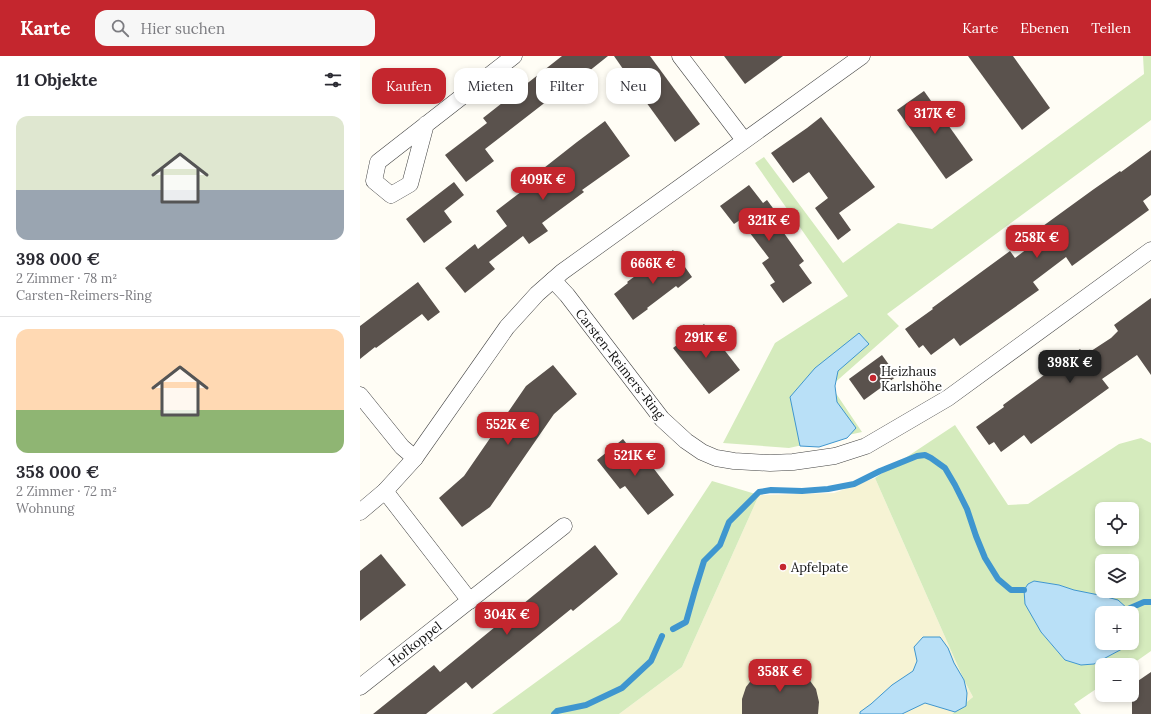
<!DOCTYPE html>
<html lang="de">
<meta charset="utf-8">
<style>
:root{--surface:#fff;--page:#f7f7f7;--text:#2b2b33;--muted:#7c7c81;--line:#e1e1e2;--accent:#c4262e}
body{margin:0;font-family:Lora,serif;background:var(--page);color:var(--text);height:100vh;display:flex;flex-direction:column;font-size:15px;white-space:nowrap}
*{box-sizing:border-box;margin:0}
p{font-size:13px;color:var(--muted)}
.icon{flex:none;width:22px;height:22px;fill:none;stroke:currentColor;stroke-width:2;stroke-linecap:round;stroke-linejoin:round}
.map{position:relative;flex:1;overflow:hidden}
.details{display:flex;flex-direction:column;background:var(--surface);width:360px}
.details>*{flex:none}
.banner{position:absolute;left:12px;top:12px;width:380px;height:36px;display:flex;gap:8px}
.buttons{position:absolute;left:735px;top:446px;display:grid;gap:8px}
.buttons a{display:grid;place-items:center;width:44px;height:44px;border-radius:8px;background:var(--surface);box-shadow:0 2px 6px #0003;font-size:20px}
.price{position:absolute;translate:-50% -34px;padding:0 9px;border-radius:8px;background:var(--accent);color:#fff;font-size:13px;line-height:26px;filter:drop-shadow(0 1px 2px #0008)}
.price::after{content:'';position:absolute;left:50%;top:24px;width:12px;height:9px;margin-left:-6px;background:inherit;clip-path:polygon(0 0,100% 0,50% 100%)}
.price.active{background:#222;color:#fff}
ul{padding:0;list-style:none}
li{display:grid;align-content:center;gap:8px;height:212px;padding:0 16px}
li+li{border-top:1px solid var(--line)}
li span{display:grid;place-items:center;height:124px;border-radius:12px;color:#555}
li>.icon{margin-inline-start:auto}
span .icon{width:72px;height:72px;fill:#fffc;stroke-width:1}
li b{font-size:17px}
h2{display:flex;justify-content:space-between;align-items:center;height:48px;padding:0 16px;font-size:17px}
.pill{padding:0 14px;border-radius:12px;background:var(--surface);box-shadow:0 2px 6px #0003;font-size:14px;line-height:36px}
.pill.active{background:var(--accent);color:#fff}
header{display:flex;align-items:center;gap:24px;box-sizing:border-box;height:56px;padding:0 20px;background:var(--accent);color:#fff}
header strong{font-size:19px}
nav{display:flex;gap:22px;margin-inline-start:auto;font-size:14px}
.search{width:280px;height:36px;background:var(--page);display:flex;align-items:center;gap:10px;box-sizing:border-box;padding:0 14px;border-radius:12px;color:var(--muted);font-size:15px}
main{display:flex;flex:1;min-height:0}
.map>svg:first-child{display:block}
</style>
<header>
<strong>Karte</strong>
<div class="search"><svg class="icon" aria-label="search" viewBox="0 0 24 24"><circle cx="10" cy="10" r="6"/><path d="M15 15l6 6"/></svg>Hier suchen</div>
<nav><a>Karte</a><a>Ebenen</a><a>Teilen</a></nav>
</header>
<main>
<section class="details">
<h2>11 Objekte<svg class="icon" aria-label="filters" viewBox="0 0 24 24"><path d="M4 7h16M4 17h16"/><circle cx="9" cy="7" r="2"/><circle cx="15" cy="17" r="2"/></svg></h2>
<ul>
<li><span style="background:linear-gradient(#dfe7d0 60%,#9aa5b1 0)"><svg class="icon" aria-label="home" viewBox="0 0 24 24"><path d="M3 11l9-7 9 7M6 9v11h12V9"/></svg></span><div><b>398 000 €</b><p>2 Zimmer · 78 m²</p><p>Carsten-Reimers-Ring</p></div></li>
<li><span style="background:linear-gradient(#ffd9b3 65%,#8fb573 0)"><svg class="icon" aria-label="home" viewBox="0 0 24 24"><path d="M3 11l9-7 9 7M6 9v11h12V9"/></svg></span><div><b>358 000 €</b><p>2 Zimmer · 72 m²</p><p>Wohnung</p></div></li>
</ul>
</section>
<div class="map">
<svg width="791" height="658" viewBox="0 0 791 658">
<rect width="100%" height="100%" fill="#fffdf5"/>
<path fill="#f6f3d4" d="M515,422l89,202 9,17 -21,17h-333l63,-47 77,-172 75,-2z"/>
<g fill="#d5ebbd" fill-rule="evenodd">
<path d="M783,0h8v64l-264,194 12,12 -68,60 31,46 -73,16 -66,-5 52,-100 73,-47 -93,-133 9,-6 79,106 55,-40 34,6 212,-155z"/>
<path d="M595,369l53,80 20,-1 91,-60 22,-6 10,5v208l-20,14h-29v20l-28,19 7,10h-129l21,-17 -9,-17 -89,-202zM742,453h30v30h-30zM742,505h30v30h-30zM674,525l25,4 69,24 1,4h3v30h-8l-2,6 -28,15 -13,1 -16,-5 -24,-28 -13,-48z"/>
<path d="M352,425l47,14 -77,172 -63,47h-127l128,-93z"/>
</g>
<g fill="#b9e0f7" stroke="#3f96cf">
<path d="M499,277l10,11 -31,27 -3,15 2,16 19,26 -9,10 -28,9 -19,-1 -10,-49 25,-29z"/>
<path d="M674,525l25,4 15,5 25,5 19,5 10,9 1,4h-27v30h22l-2,6 -28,15 -13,1 -16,-5 -24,-28 -16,-28 -1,-14 4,-6z"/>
<path d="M563,581h17l8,11 6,15 10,17 3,13 -1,13 -11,6 -30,-9 -23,11h-42v-2l11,-8 21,-19 21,-14 4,-10 -3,-14z"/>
</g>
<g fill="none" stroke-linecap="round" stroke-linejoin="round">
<g stroke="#3f96cf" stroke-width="6">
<path d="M768,553l16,-7h7"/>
<path d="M313,573l13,-7 9,-32 9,-29 16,-16 9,-23 30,-30 12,-2 31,1 26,-2 26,-5 26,-13 37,-15 8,-1 6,3 14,10 10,17 12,24 9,27 9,22 13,21 13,11h13"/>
<path d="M194,658l3,-3 29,-6 36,-17 29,-27 11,-25"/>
</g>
</g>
<g fill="#5a524d">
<path d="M202,0h46l-59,47 -2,-2 -62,48 9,12 -28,21 -21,-27 42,-32 -4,-5z"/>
<path d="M254,0h36l50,68 -25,18 -29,-40z"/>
<path d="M364,0h59l-38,28z"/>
<path d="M608,0h45l37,52 -28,22z"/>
<path d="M564,35l49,69 -27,19 -49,-69z"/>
<path d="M461,61l54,70 -36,26 12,17 -13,10 -23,-32 13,-10 -19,-26 -16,11 -22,-30 36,-25z"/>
<path d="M245,65l25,35 -48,34 2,2 -42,31 6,8 -19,13 -6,-8 -34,26 6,7 -30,24 -20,-25 30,-24 3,5 29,-23 -11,-15 42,-32 -3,-4 42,-33z"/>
<path d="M791,94v45l-8,6 6,9 -77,56 -6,-9 -33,25 6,8 -79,56 -6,-8 -23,17 -8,-10 -4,3 -14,-19 28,-20 -1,-1 78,-57 5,7 33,-25 -5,-7 51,-37 26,-18 1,1z"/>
<path d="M94,126l10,13 -20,16 8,11 -28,21 -18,-24z"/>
<path d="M389,129l14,18 4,-3 14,19 -5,3 28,39 -5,4 13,18 -29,20 -13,-18 5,-3 -13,-19 7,-5 -29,-38 -6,4 -14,-18z"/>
<path d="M313,194l19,27 -14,11 -2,-2 -29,22 1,1 -15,11 -19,-26 14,-11 -1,-1 30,-22 1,2z"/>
<path d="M58,226l22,30 -12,9 -6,-7 -46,34 -1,-1 -15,12v-33z"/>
<path d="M791,242v77l-14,-20 -35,24 7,9 -78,56 -7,-9 -23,17 -7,-10 -5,3 -13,-18 28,-20 -1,-2 77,-56 5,6 26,-17 7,-7 -4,-6z"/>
<path d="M344,268l36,46 -31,24 -36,-46z"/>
<path d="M522,299l15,21 -33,24 -15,-21z"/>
<path d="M193,309l24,29 -23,20 -64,93 -28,20 -23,-29 25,-22 62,-90z"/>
<path d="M263,383l23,30 5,-4 23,30 -26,20 -23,-29 -5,3 -23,-29z"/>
<path d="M235,489l23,29 -45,37 -2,-2 -99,80 -6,-7 -40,32h-53l61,-49 6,7z"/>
<path d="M21,498l25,31 -46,36v-50z"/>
<path d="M414,610h12l12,4 10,8 8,11 3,13 -1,12h-76v-15l4,-12 7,-9 9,-8z"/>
<path d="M791,616v42h-19v-29z"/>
</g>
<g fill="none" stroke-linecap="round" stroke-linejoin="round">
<g stroke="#444" stroke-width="17">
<g id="street">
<path d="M320,0l64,84"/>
<path d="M66,68l-16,60 -19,11 -17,-14 4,-19 136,-106"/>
<path d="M193,224l14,15 95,124 24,22 16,11 14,6 18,3 36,2 23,-1 42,-6 31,-10 82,-48 203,-148"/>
<path d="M0,339l42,52 13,11"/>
<path d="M25,435l85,110"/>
<path d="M0,456l25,-21 30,-33 92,-131 30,-33 25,-22 300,-216"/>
<path d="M0,631l204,-161"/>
</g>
</g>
<use href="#street" stroke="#fff" stroke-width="16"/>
</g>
<g fill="#c4262e" stroke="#fff" stroke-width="1.5">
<circle cx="513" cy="322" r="4"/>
<circle cx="423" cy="511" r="4"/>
</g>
<g text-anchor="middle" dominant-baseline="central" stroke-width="4" stroke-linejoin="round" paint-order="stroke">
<g font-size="13" fill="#111" stroke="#fff">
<text transform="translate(260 308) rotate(52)">Carsten-Reimers-Ring</text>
<text transform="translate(55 588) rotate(-38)">Hofkoppel</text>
</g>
<g font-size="13" fill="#111" stroke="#fff" text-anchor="start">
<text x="521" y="315">Heizhaus<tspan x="521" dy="15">Karlshöhe</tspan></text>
<text x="431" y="511">Apfelpate</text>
</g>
</g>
</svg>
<div class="buttons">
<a><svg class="icon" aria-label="locate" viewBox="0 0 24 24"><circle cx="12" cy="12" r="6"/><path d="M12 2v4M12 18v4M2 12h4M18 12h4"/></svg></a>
<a><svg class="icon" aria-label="layers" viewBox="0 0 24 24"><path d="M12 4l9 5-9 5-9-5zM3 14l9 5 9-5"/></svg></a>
<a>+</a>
<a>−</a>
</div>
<b class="price" style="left:575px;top:79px">317K €</b>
<b class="price" style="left:183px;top:145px">409K €</b>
<b class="price" style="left:409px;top:186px">321K €</b>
<b class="price" style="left:677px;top:203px">258K €</b>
<b class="price" style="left:293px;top:229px">666K €</b>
<b class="price" style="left:346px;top:303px">291K €</b>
<b class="price active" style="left:710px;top:328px">398K €</b>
<b class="price" style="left:148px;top:390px">552K €</b>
<b class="price" style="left:275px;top:421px">521K €</b>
<b class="price" style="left:147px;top:580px">304K €</b>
<b class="price" style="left:420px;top:637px">358K €</b>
<div class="banner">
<a class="pill active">Kaufen</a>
<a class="pill">Mieten</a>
<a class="pill">Filter</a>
<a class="pill">Neu</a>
</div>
</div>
</main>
